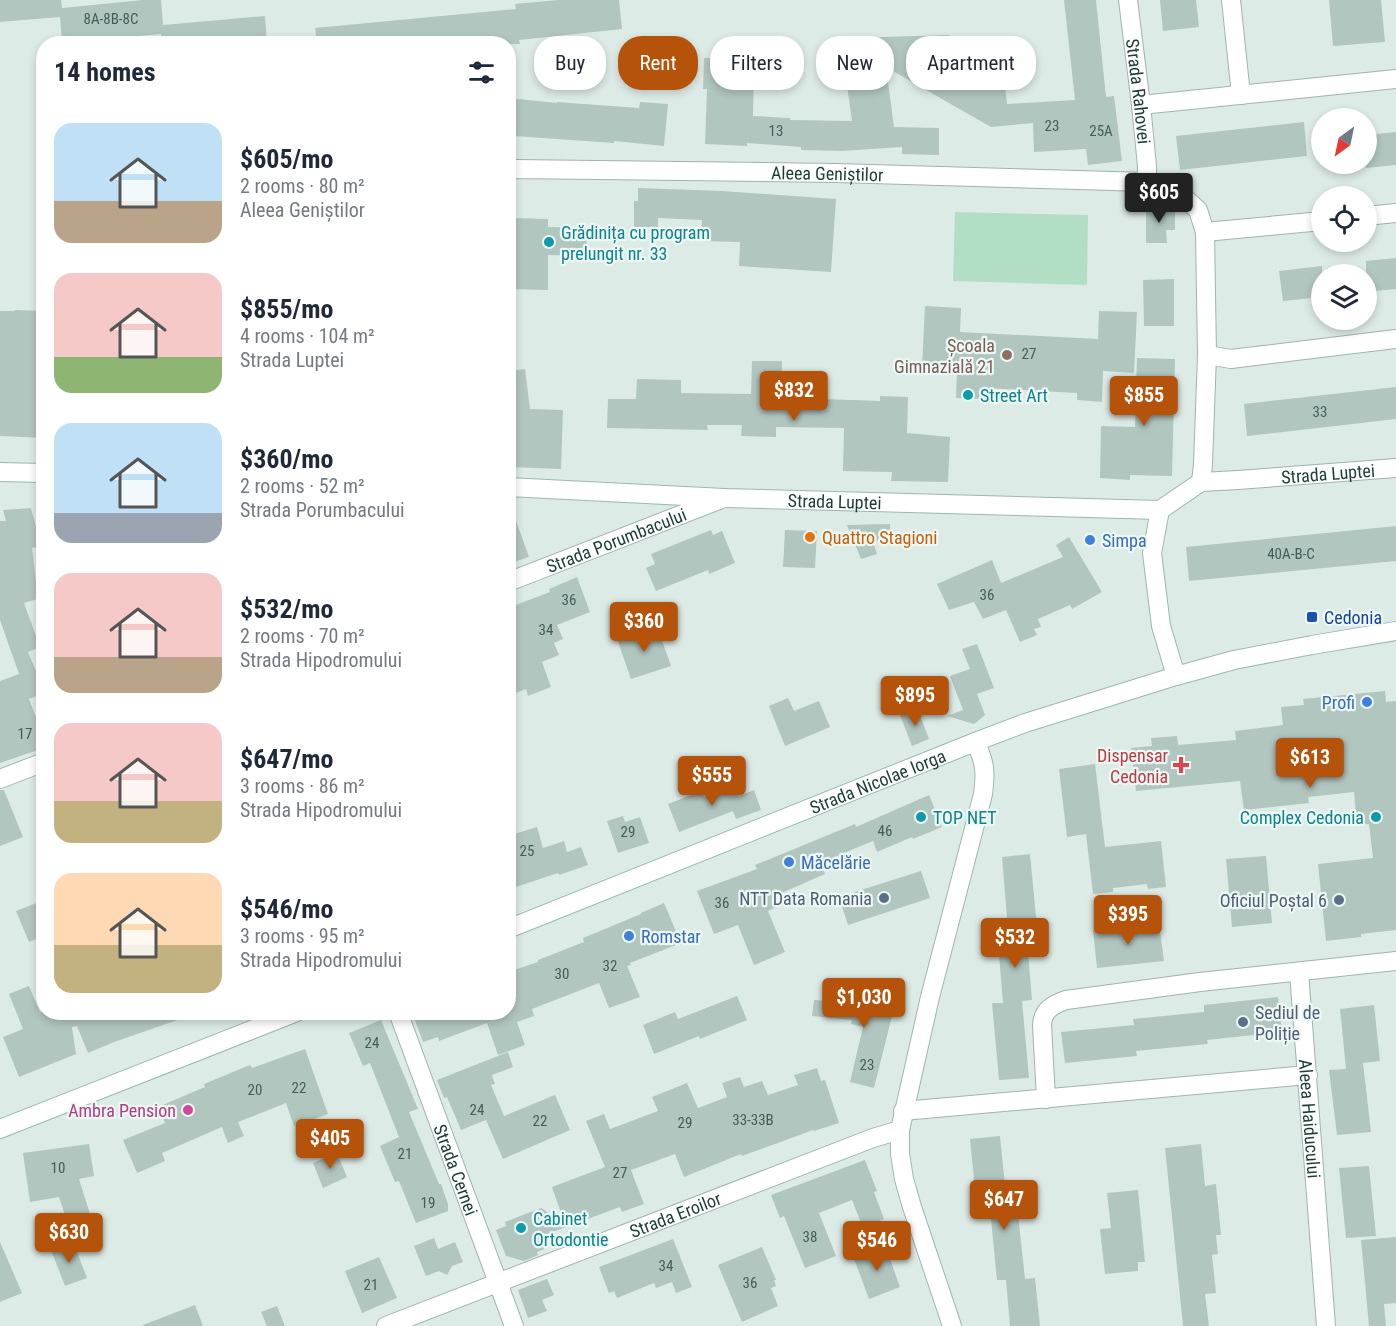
<!DOCTYPE html>
<meta charset="utf-8">
<style>
:root{--surface:#fff;--page:#f2f2f3;--text:#1f2937;--muted:#747a83;--accent:#b45309}
body{margin:0;font-family:"Roboto Condensed",sans-serif;background:var(--page);color:var(--text);height:100vh;display:flex;flex-direction:column;font-size:22px;white-space:nowrap}
*{box-sizing:border-box;margin:0}
p{font-size:20px;color:var(--muted)}
.icon{flex:none;width:33px;height:33px;fill:none;stroke:currentColor;stroke-width:2;stroke-linecap:round;stroke-linejoin:round}
.map{position:relative;flex:1;overflow:hidden}
.side{position:absolute;left:36px;top:36px;width:480px;height:984px;display:flex;flex-direction:column;background:var(--surface);border-radius:24px;box-shadow:0 3px 9px #0003}
.side>*{flex:none}
.banner{position:absolute;left:534px;top:36px;width:570px;height:54px;display:flex;gap:12px}
.needle{width:39px;rotate:213deg}
.fabs{position:absolute;left:1311px;top:108px;display:grid;gap:12px}
.fabs a{display:grid;place-items:center;width:66px;height:66px;border-radius:50%;background:var(--surface);box-shadow:0 3px 9px #0003;font-size:30px}
.price{position:absolute;translate:-50% -51px;padding:0 14px;border-radius:6px;background:var(--accent);color:#fff;font-size:20px;line-height:39px;filter:drop-shadow(0 2px 3px #0008)}
.price::after{content:'';position:absolute;left:50%;top:36px;width:18px;height:14px;margin-left:-9px;background:inherit;clip-path:polygon(0 0,100% 0,50% 100%)}
.price.current{background:#222;color:#fff}
ul{padding:0;list-style:none}
li{display:flex;align-items:center;gap:18px;height:150px;padding:0 18px}
li span{display:grid;place-items:center;flex:none;width:168px;height:120px;border-radius:18px;color:#555}
li>.icon{margin-inline-start:auto}
span .icon{width:72px;height:72px;fill:#fffc;stroke-width:1}
li b{font-size:26px}
h2{display:flex;justify-content:space-between;align-items:center;height:72px;padding:0 18px;font-size:26px}
.pill{padding:0 21px;border-radius:24px;background:var(--surface);box-shadow:0 3px 9px #0003;font-size:21px;line-height:54px}
.pill.current{background:var(--accent);color:#fff}
.map>svg:first-child{display:block}
</style>
<div class="map">
<svg width="1396" height="1326" viewBox="0 0 1396 1326">
<rect width="100%" height="100%" fill="#ddebe6"/>
<path fill="#b2dfc4" d="M955,212l133,3 -1,70 -134,-4z"/>
<g fill="#b2c6c0">
<path d="M0,0h61l1,8 81,-8h18l2,25 102,-9 2,28h-105l-1,-10 -99,9 -2,-26 -60,5z"/>
<path d="M558,0h61l3,29 -103,11 1,4h-203l-2,-16 201,-19 -1,-5z"/>
<path d="M1064,0h32l10,97 8,-1 8,65 -34,4 -2,-16 -52,3 -1,-29 -42,4 -105,-60 8,60 45,1v27l-37,-1v-7l-60,4 -41,-1v-3l-54,-4v3l-42,-2 2,-55h-4l1,-31 30,1v12l20,1 -1,44 37,2v2l62,1 -11,-78 42,-6 66,-2 1,25 52,-5 5,49 68,-4z"/>
<path d="M1160,0h36l3,27 -36,4z"/>
<path d="M1329,0h52l4,42 -52,4z"/>
<path d="M508,98l49,5v-1l82,6 1,-6 28,2 -4,42 -50,-5v2l-100,-7 1,-8 -7,-1z"/>
<path d="M1304,122l3,34 -127,14 -4,-34z"/>
<path d="M1396,132v33l-30,3v-33z"/>
<path d="M638,188l84,3 114,8 -5,73 -92,-6 1,-24 -39,-1 1,-21 -44,-2v9h-24v-26h4z"/>
<path d="M1146,208h29v22h-9l1,13h-21z"/>
<path d="M512,218l36,1v8l39,1 -1,28 -38,-1v35l-38,-1z"/>
<path d="M1396,258v31l-30,3v-31z"/>
<path d="M1322,266v31l-39,4 -4,-30z"/>
<path d="M1174,279v47h-30l-1,-46z"/>
<path d="M925,306l36,2 -1,24 138,7 1,-28 38,1 -3,61 -31,-2 -1,31 -25,-2v-7l-94,-5 -1,11 -26,-1 1,-28 -35,-2z"/>
<path d="M15,310l29,1v127l-44,-2v-125h15z"/>
<path d="M1137,358l38,1 -3,117 -42,-1v5l-30,-2 1,-52 34,1z"/>
<path d="M752,361h30l-1,33 43,1v4l56,2v-5l28,1 -1,36 43,4 -2,45 -57,-1 1,-9 -49,-1 1,-43 -68,-1v10l-35,-1 1,-11h-35l1,5 -101,-2 1,-29h28l1,-20 44,1v13l70,1z"/>
<path d="M525,369l5,40 33,1 -2,59 -53,-2v-96z"/>
<path d="M1396,387v32l-149,17 -3,-32z"/>
<path d="M508,507h3l18,50 -21,7z"/>
<path d="M31,508l10,38 -9,2 4,34 8,-2v17l-20,6 16,44 -12,5 16,38v3l-15,6 15,39v10l-44,15v-82l19,-7 -19,-54v-99h6l-3,-11z"/>
<path d="M890,524l1,15 -18,3 4,12 -16,5 -14,-34z"/>
<path d="M1396,526v35l-207,20 -3,-34z"/>
<path d="M711,530l2,5 9,-4 13,32 -26,11 -1,-4 -52,21 -10,-23 9,-4 -4,-10z"/>
<path d="M785,530l32,1 -2,37 -32,-1z"/>
<path d="M1069,537l33,55 -30,17 -2,-4 -32,14 3,8 -7,2 3,6 -17,7 -14,-32 -23,9 -9,-17 -25,8 -12,-26 55,-24 9,23 62,-26 -7,-12z"/>
<path d="M577,577l13,35 -33,13 6,14 -9,4 5,12 -17,7 9,25 -23,9 -2,-7 -18,7v-88l42,-16 -1,-3z"/>
<path d="M658,629l13,37 -40,13 -14,-40 26,-9 1,4z"/>
<path d="M977,644l17,44 -17,6 8,21 -11,9 -27,-8 16,-6 -13,-34 20,-7 -8,-20z"/>
<path d="M1385,691l1,11 10,-1v229l-35,4v3l-35,4 -8,-77 55,-6 -4,-34 -12,1 -3,-33 -46,5 1,6 -65,7 -4,-29 -104,10 -5,-43 21,-2 -1,-8 26,-2 1,9 58,-5 -1,-9 48,-6 -2,-18 23,-2 -1,-6z"/>
<path d="M788,698l6,13 25,-10 11,26 -45,19 -16,-40z"/>
<path d="M917,708l12,31 -17,7 -12,-31z"/>
<path d="M1095,764l10,83 56,-6 5,46 -18,2 -1,-5 -34,4v4l-20,2 -7,-60 -19,3 -8,-68z"/>
<path d="M735,786l4,10 15,-6 7,20 -25,9 -3,-8 -54,21 -11,-28 34,-13 2,6z"/>
<path d="M0,790h4l19,47 -23,9z"/>
<path d="M929,795l13,32 -29,12 -1,-2 -35,15 -4,-11 -53,22 5,11 -48,21 4,10 -13,6 17,41 -31,13 -16,-40 -24,9 -17,-43 60,-22 -2,-4 100,-41 1,3z"/>
<path d="M623,816l2,6 15,-5 9,26 -31,10 -11,-32z"/>
<path d="M537,827l6,21 21,-7 3,11 14,-5 7,18 -29,10 -1,-2 -45,15 -5,-13v-39z"/>
<path d="M1030,854l7,73 -11,1 6,72 -10,1 7,77 -30,2 -7,-77h11l-6,-72 11,-1 -6,-73z"/>
<path d="M1266,856l6,67 -40,4 -6,-68z"/>
<path d="M921,871l9,27 -82,27 -9,-28z"/>
<path d="M44,900v36l-15,6 -13,-31z"/>
<path d="M664,903l17,40 -51,20 1,2 -4,1 13,31 -31,11 -10,-25 -67,26 2,7 -17,6 8,23 -27,10 -11,-32 -48,18 -1,-4 -15,5 -11,-30h96v-40l30,-10v-2l46,-18 -1,-4 58,-24v-1z"/>
<path d="M1159,923l5,38 -67,7 -4,-38z"/>
<path d="M29,986l11,26h151l1,3 -78,27 -26,11 -11,-27 -5,1 4,27 -57,23 -16,-40 20,-8 -14,-35z"/>
<path d="M859,987l38,9 -23,92 -24,-6 13,-55 -12,-3 1,-4 -40,-4 2,-16 42,4z"/>
<path d="M737,996l10,24 -47,19 -1,-3 -45,18 -11,-29 32,-13 3,7z"/>
<path d="M1278,997l4,35 -75,8 1,4 -72,7 1,5 -72,7 -4,-31 73,-7 -1,-6 71,-7v-7z"/>
<path d="M1374,1005l6,56 -17,2 8,69 -34,3 -8,-65 17,-1 -6,-60z"/>
<path d="M381,1020l37,89 -9,3 30,72h2l7,20v7l-32,12 -17,-42 -4,1 -15,-36 19,-9 -29,-74 -7,3 -14,-33z"/>
<path d="M305,1049l23,65 -34,12 -8,-23 -48,19 6,14 -16,7 -6,-16 -60,26 3,8 -28,12 -14,-33 42,-17 -7,-16 47,-20 -1,-3 46,-19 2,3z"/>
<path d="M508,1052l5,15 -21,8 3,9 -4,1 13,31 51,-21 15,35 -67,29 -17,-39 -25,10 -14,-33 -3,1 -7,-18z"/>
<path d="M817,1068l4,13 4,-1 14,43 -25,8 -1,-1 -71,26 -1,-2 -57,23 -9,-23 -44,16 13,34 -22,8 -2,-5 -81,30 5,12 -7,3 1,3 -14,6 -18,-5 -10,-26 10,-4 -1,-4 36,-14 24,16 -13,-37 53,-20 -19,-46 18,-7 6,15 48,-18 -6,-14 35,-14 11,25 29,-11 -5,-14 18,-6 4,10 18,-6 6,14 30,-10 -4,-10z"/>
<path d="M1000,1136l7,70 10,-1 8,74 10,-1 5,48h-30l-4,-46h-9l-7,-71 -13,1 -7,-71z"/>
<path d="M89,1144l5,32 -15,3 11,35 -23,7 -8,-24 -29,5 -7,-49z"/>
<path d="M1201,1144l4,42 11,-2 5,51h-5l2,19 -6,1 4,38 -11,1 4,32h-26l-18,-178z"/>
<path d="M337,1153l10,24 -24,11 -10,-25z"/>
<path d="M865,1160l12,31 -3,1 10,27 -21,9 -11,-28 -33,13 17,43 -31,12 -21,-52 -4,2 -9,-23z"/>
<path d="M1369,1166l7,70 -30,2 -7,-70z"/>
<path d="M1138,1190l7,72h-7v9l-33,3 -5,-45 11,-1 -4,-35z"/>
<path d="M1396,1237v66l-12,1 2,22h-17l-8,-86z"/>
<path d="M434,1238l4,11 17,-7 8,20 -11,4 -5,9 -8,-4 -13,5 -12,-30z"/>
<path d="M673,1239l19,48 -16,6 -4,-11 -16,6 -2,-5 -37,15 -3,-7 -5,2 -10,-26z"/>
<path d="M0,1242l22,51 -22,9z"/>
<path d="M73,1242l14,36 -22,8 -14,-36z"/>
<path d="M885,1245l15,42 -31,12 -16,-43z"/>
<path d="M762,1247l14,33h-2l2,6 -5,2 7,18 -36,16 -24,-57z"/>
<path d="M379,1257l18,41 -35,15 -17,-42z"/>
<path d="M547,1279l7,16 -12,5 5,11 -19,7 -10,-28z"/>
<path d="M195,1305l8,21h-60v-1z"/>
<path d="M277,1306l8,20h-18l-6,-14z"/>
</g>
<g fill="none" stroke-linecap="round" stroke-linejoin="round">
<g stroke="#a0b3ae" stroke-width="20">
<g id="street">
<path id="s1" d="M1128,0l13,105 6,61v16"/>
<path d="M1231,0l10,95"/>
<path d="M1141,105l255,-26"/>
<path id="s2" d="M508,172l6,-3 322,4 311,9 30,9 21,19 7,22 2,123 -4,109 -2,18"/>
<path d="M1366,216l30,-3"/>
<path d="M1205,232l117,-11"/>
<path d="M1207,355l24,4 165,-20"/>
<path id="s3" d="M1160,510l41,-28 37,-2 158,-12"/>
<path id="s4" d="M508,582l216,-84"/>
<path d="M0,779l44,-17"/>
<path id="s5" d="M1299,972l27,354"/>
<path id="s6" d="M398,1012l116,314"/>
<path d="M1046,1099l-4,-74c1,-15 10,-20 24,-25l134,-18 196,-21"/>
<path d="M903,1111l405,-36"/>
<path id="s7" d="M386,1326l487,-188 27,-8"/>
</g>
</g>
<g stroke="#9bb8b1" stroke-width="20">
<g id="secondary">
<path d="M0,472l44,1"/>
<path id="s8" d="M508,487l216,11 436,12 -8,43 9,73 15,50"/>
<path id="s9" d="M508,929l467,-187 50,-19 151,-47 58,-16 78,-15 84,-14"/>
<path d="M0,1129l297,-117"/>
<path d="M952,1326l-40,-119 -8,-28 -4,-25v-24l30,-133 53,-203c3,-22 2,-33 -8,-52"/>
</g>
</g>
<use href="#street" stroke="#fff" stroke-width="18"/>
<use href="#secondary" stroke="#fff" stroke-width="18"/>
</g>
<g fill="#0f9aa8" stroke="#edf7f3" stroke-width="2">
<circle cx="549" cy="242" r="6"/>
<circle cx="968" cy="395" r="6"/>
<circle cx="921" cy="817" r="6"/>
<circle cx="1376" cy="817" r="6"/>
<circle cx="521" cy="1228" r="6"/>
</g>
<circle fill="#8d6e63" stroke="#edf7f3" stroke-width="2" cx="1007" cy="355" r="6"/>
<circle fill="#e8710a" stroke="#edf7f3" stroke-width="2" cx="810" cy="537" r="6"/>
<g fill="#3f7fe0" stroke="#edf7f3" stroke-width="2">
<circle cx="1090" cy="540" r="6"/>
<circle cx="1367" cy="702" r="6"/>
<circle cx="789" cy="862" r="6"/>
<circle cx="629" cy="936" r="6"/>
</g>
<rect fill="#1a4fb4" stroke="#edf7f3" stroke-width="2" x="1306" y="611" width="12" height="12" rx="3"/>
<path fill="#e0444e" stroke="#edf7f3" stroke-width="2" d="M1178 756h6v6h6v6h-6v6h-6v-6h-6v-6h6z"/>
<g fill="#5c6f8a" stroke="#edf7f3" stroke-width="2">
<circle cx="884" cy="898" r="6"/>
<circle cx="1339" cy="900" r="6"/>
<circle cx="1243" cy="1022" r="6"/>
</g>
<circle fill="#d1479c" stroke="#edf7f3" stroke-width="2" cx="188" cy="1110" r="6"/>
<g text-anchor="middle" dominant-baseline="central" stroke-width="4.5" stroke-linejoin="round" paint-order="stroke">
<g font-size="15" fill="#425e59">
<text x="111" y="19">8A-8B-8C</text>
<text x="1052" y="126">23</text>
<text x="776" y="131">13</text>
<text x="1101" y="131">25A</text>
<text x="1029" y="354">27</text>
<text x="1320" y="412">33</text>
<text x="1291" y="554">40A-B-C</text>
<text x="987" y="595">36</text>
<text x="569" y="600">36</text>
<text x="546" y="630">34</text>
<text x="25" y="734">17</text>
<text x="885" y="831">46</text>
<text x="628" y="832">29</text>
<text x="527" y="851">25</text>
<text x="722" y="903">36</text>
<text x="610" y="966">32</text>
<text x="562" y="974">30</text>
<text x="372" y="1043">24</text>
<text x="867" y="1065">23</text>
<text x="299" y="1088">22</text>
<text x="255" y="1090">20</text>
<text x="477" y="1110">24</text>
<text x="753" y="1120">33-33B</text>
<text x="540" y="1121">22</text>
<text x="685" y="1123">29</text>
<text x="405" y="1154">21</text>
<text x="58" y="1168">10</text>
<text x="620" y="1173">27</text>
<text x="428" y="1203">19</text>
<text x="810" y="1237">38</text>
<text x="666" y="1266">34</text>
<text x="750" y="1283">36</text>
<text x="371" y="1285">21</text>
</g>
<g font-size="18" fill="#1d3c37" stroke="#edf7f3">
<text stroke="none"><textPath href="#s1" startOffset="92">Strada Rahovei</textPath></text>
<text stroke="none"><textPath href="#s2" startOffset="320">Aleea Geniștilor</textPath></text>
<text stroke="none"><textPath href="#s3" startOffset="177">Strada Luptei</textPath></text>
<text stroke="none"><textPath href="#s8" startOffset="327">Strada Luptei</textPath></text>
<text stroke="none"><textPath href="#s4" startOffset="116">Strada Porumbacului</textPath></text>
<text stroke="none"><textPath href="#s9" startOffset="398">Strada Nicolae Iorga</textPath></text>
<text stroke="none"><textPath href="#s5" startOffset="147">Aleea Haiducului</textPath></text>
<text stroke="none"><textPath href="#s6" startOffset="168">Strada Cernei</textPath></text>
<text stroke="none"><textPath href="#s7" startOffset="310">Strada Eroilor</textPath></text>
</g>
<g font-size="18" fill="#0d838f" stroke="#edf7f3" text-anchor="start">
<text x="561" y="232">Grădinița cu program<tspan x="561" dy="21">prelungit nr. 33</tspan></text>
<text x="980" y="395">Street Art</text>
<text x="933" y="817">TOP NET</text>
<text x="1364" y="817" text-anchor="end">Complex Cedonia</text>
<text x="533" y="1218">Cabinet<tspan x="533" dy="21">Ortodontie</tspan></text>
</g>
<g font-size="18" fill="#785e54" stroke="#edf7f3" text-anchor="end">
<text x="995" y="345">Școala<tspan x="995" dy="21">Gimnazială 21</tspan></text>
</g>
<g font-size="18" fill="#c56008" stroke="#edf7f3" text-anchor="start">
<text x="822" y="537">Quattro Stagioni</text>
</g>
<g font-size="18" fill="#366cbe" stroke="#edf7f3" text-anchor="start">
<text x="1102" y="540">Simpa</text>
<text x="1355" y="702" text-anchor="end">Profi</text>
<text x="801" y="862">Măcelărie</text>
<text x="641" y="936">Romstar</text>
</g>
<g font-size="18" fill="#164399" stroke="#edf7f3" text-anchor="start">
<text x="1324" y="617">Cedonia</text>
</g>
<g font-size="18" fill="#be3a42" stroke="#edf7f3" text-anchor="end">
<text x="1168" y="755">Dispensar<tspan x="1168" dy="21">Cedonia</tspan></text>
</g>
<g font-size="18" fill="#4e5e75" stroke="#edf7f3" text-anchor="end">
<text x="872" y="898">NTT Data Romania</text>
<text x="1327" y="900">Oficiul Poștal 6</text>
<text x="1255" y="1012" text-anchor="start">Sediul de<tspan x="1255" dy="21">Poliție</tspan></text>
</g>
<g font-size="18" fill="#b23c85" stroke="#edf7f3" text-anchor="end">
<text x="176" y="1110">Ambra Pension</text>
</g>
</g>
</svg>
<div class="fabs">
<a><svg class="needle" viewBox="-14 -14 28 28"><path d="M0-13l5 13h-10z" fill="#e53935"/><path d="M0 13l5-13h-10z" fill="#747a83"/></svg></a>
<a><svg class="icon" aria-label="locate" viewBox="0 0 24 24"><circle cx="12" cy="12" r="6"/><path d="M12 2v4M12 18v4M2 12h4M18 12h4"/></svg></a>
<a><svg class="icon" aria-label="layers" viewBox="0 0 24 24"><path d="M12 4l9 5-9 5-9-5zM3 14l9 5 9-5"/></svg></a>
</div>
<b class="price current" style="left:1159px;top:224px">$605</b>
<b class="price" style="left:794px;top:422px">$832</b>
<b class="price" style="left:1144px;top:427px">$855</b>
<b class="price" style="left:644px;top:653px">$360</b>
<b class="price" style="left:915px;top:727px">$895</b>
<b class="price" style="left:1310px;top:789px">$613</b>
<b class="price" style="left:712px;top:807px">$555</b>
<b class="price" style="left:1128px;top:946px">$395</b>
<b class="price" style="left:1015px;top:969px">$532</b>
<b class="price" style="left:864px;top:1029px">$1,030</b>
<b class="price" style="left:330px;top:1170px">$405</b>
<b class="price" style="left:1004px;top:1231px">$647</b>
<b class="price" style="left:69px;top:1264px">$630</b>
<b class="price" style="left:877px;top:1272px">$546</b>
<div class="banner">
<a class="pill">Buy</a>
<a class="pill current">Rent</a>
<a class="pill">Filters</a>
<a class="pill">New</a>
<a class="pill">Apartment</a>
</div>
<section class="side">
<h2>14 homes<svg class="icon" aria-label="filters" viewBox="0 0 24 24"><path d="M4 7h16M4 17h16"/><circle cx="9" cy="7" r="2"/><circle cx="15" cy="17" r="2"/></svg></h2>
<ul>
<li><span style="background:linear-gradient(#bfe0f5 65%,#b9a48a 0)"><svg class="icon" aria-label="home" viewBox="0 0 24 24"><path d="M3 11l9-7 9 7M6 9v11h12V9"/></svg></span><div><b>$605/mo</b><p>2 rooms · 80 m²</p><p>Aleea Geniștilor</p></div></li>
<li><span style="background:linear-gradient(#f6c9c9 70%,#8fb573 0)"><svg class="icon" aria-label="home" viewBox="0 0 24 24"><path d="M3 11l9-7 9 7M6 9v11h12V9"/></svg></span><div><b>$855/mo</b><p>4 rooms · 104 m²</p><p>Strada Luptei</p></div></li>
<li><span style="background:linear-gradient(#bfe0f5 75%,#9aa5b1 0)"><svg class="icon" aria-label="home" viewBox="0 0 24 24"><path d="M3 11l9-7 9 7M6 9v11h12V9"/></svg></span><div><b>$360/mo</b><p>2 rooms · 52 m²</p><p>Strada Porumbacului</p></div></li>
<li><span style="background:linear-gradient(#f6c9c9 70%,#b9a48a 0)"><svg class="icon" aria-label="home" viewBox="0 0 24 24"><path d="M3 11l9-7 9 7M6 9v11h12V9"/></svg></span><div><b>$532/mo</b><p>2 rooms · 70 m²</p><p>Strada Hipodromului</p></div></li>
<li><span style="background:linear-gradient(#f6c9c9 65%,#c2b280 0)"><svg class="icon" aria-label="home" viewBox="0 0 24 24"><path d="M3 11l9-7 9 7M6 9v11h12V9"/></svg></span><div><b>$647/mo</b><p>3 rooms · 86 m²</p><p>Strada Hipodromului</p></div></li>
<li><span style="background:linear-gradient(#ffd9b3 60%,#c2b280 0)"><svg class="icon" aria-label="home" viewBox="0 0 24 24"><path d="M3 11l9-7 9 7M6 9v11h12V9"/></svg></span><div><b>$546/mo</b><p>3 rooms · 95 m²</p><p>Strada Hipodromului</p></div></li>
</ul>
</section>
</div>
